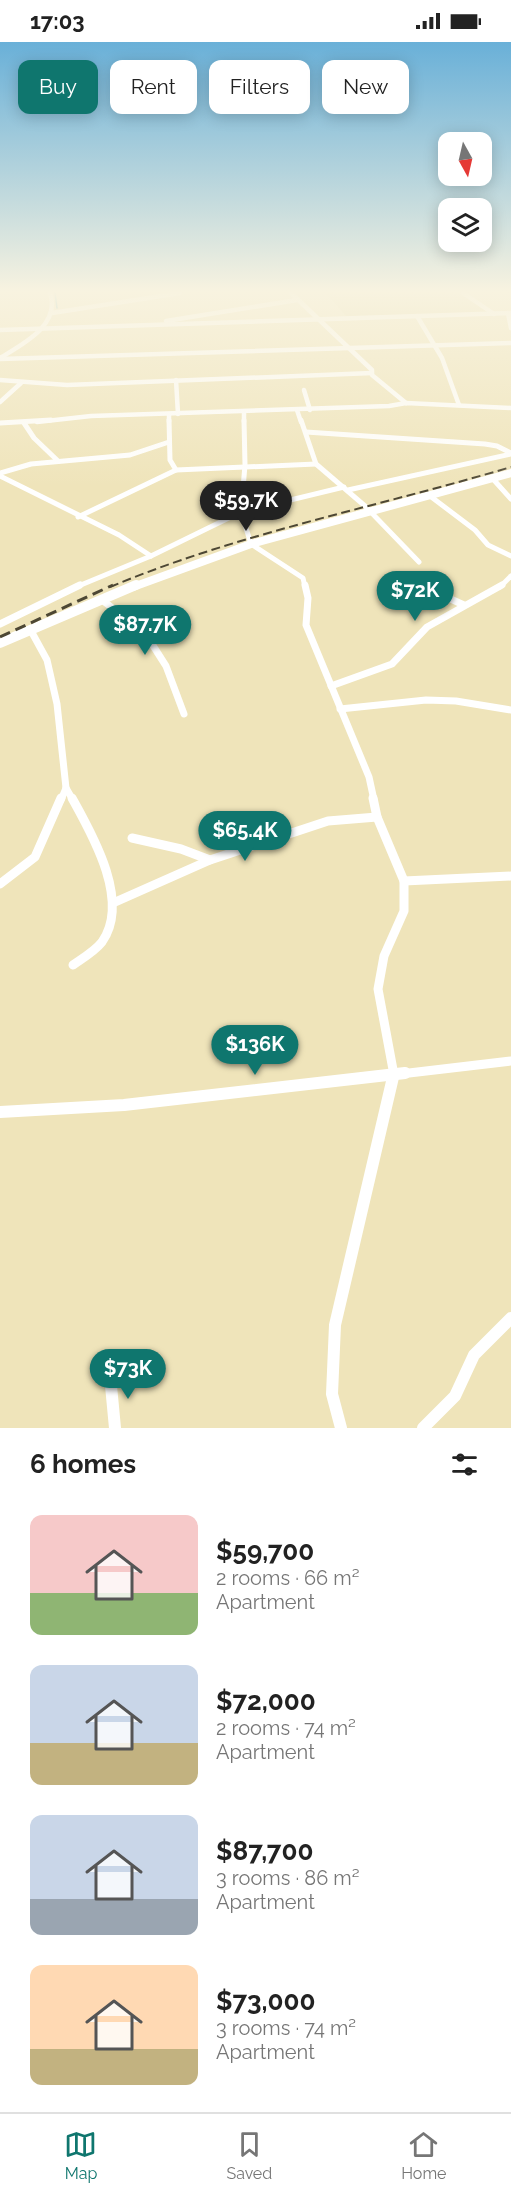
<!DOCTYPE html>
<meta charset="utf-8">
<style>
:root{--surface:#fff;--page:#f6f6f6;--text:#222;--muted:#767676;--line:#e0e0e0;--accent:#0f766e}
body{margin:0;font-family:Raleway,sans-serif;background:var(--page);color:var(--text);height:100vh;display:flex;flex-direction:column;font-size:22px;white-space:nowrap}
*{box-sizing:border-box;margin:0}
p{font-size:20px;color:var(--muted)}
.icon{flex:none;width:33px;height:33px;fill:none;stroke:currentColor;stroke-width:2;stroke-linecap:round;stroke-linejoin:round}
.map{position:relative;height:1386px;overflow:hidden}
.side{display:flex;flex-direction:column;background:var(--surface);flex:1}
.side>*{flex:none}
.banner{position:absolute;left:18px;top:18px;width:476px;height:54px;display:flex;gap:12px}
.needle{width:39px;rotate:172deg}
.buttons{position:absolute;left:438px;top:90px;display:grid;gap:12px}
.buttons a{display:grid;place-items:center;width:54px;height:54px;border-radius:12px;background:var(--surface);box-shadow:0 3px 15px #0003;font-size:30px}
.price{position:absolute;translate:-50% -51px;padding:0 14px;border-radius:21px;background:var(--accent);color:#fff;font-size:20px;line-height:39px;filter:drop-shadow(0 2px 3px #0008)}
.price::after{content:'';position:absolute;left:50%;top:36px;width:18px;height:14px;margin-left:-9px;background:inherit;clip-path:polygon(0 0,100% 0,50% 100%)}
.price.on{background:#222;color:#fff}
ul{padding:0;list-style:none}
li{display:flex;align-items:center;gap:18px;height:150px;padding:0 30px}
li span{display:grid;place-items:center;flex:none;width:168px;height:120px;border-radius:12px;color:#555}
li>.icon{margin-inline-start:auto}
span .icon{width:72px;height:72px;fill:#fffc;stroke-width:1}
li b{font-size:26px}
h2{display:flex;justify-content:space-between;align-items:center;height:72px;padding:0 30px;font-size:26px}
.pill{padding:0 21px;border-radius:12px;background:var(--surface);box-shadow:0 3px 15px #0003;font-size:21px;line-height:54px}
.pill.on{background:var(--accent);color:#fff}
.status{display:flex;justify-content:space-between;align-items:center;height:42px;padding:0 30px;background:var(--surface);direction:ltr}
.status svg{height:16px;fill:currentColor}
.menu{display:flex;justify-content:space-around;align-items:center;height:84px;border-top:2px solid var(--line);background:var(--surface);font-size:16px;color:var(--muted)}
.menu a{display:grid;justify-items:center;gap:3px}
.menu .on{color:var(--accent)}
.map>svg:first-child{display:block}
</style>
<div class="status"><b>17:03</b><svg viewBox="0 0 49 12"><path d="M0 12V9h3v3zM5 12V6h3v6zM10 12V3h3v9zM15 12V0h3v12zM26 1h20v11H26zM47 4h2v5h-2z"/></svg></div>
<div class="map">
<svg width="511" height="1386" viewBox="0 0 511 1386">
<rect width="100%" height="100%" fill="#efe4ba"/>
<path fill="#e6daa8" d="M326,251h133l33,20 -146,3z"/>
<g fill="none" stroke-linecap="round" stroke-linejoin="round">
<path stroke="#4caac0" stroke-width="1.5" d="M55,251l2,15"/>
<g stroke="#fff" stroke-width="4.5">
<path d="M291,251l81,77v5l34,28"/>
<path d="M463,251l31,21"/>
<path d="M52,271l128,-20"/>
<path d="M508,271l3,15"/>
<path d="M417,274l25,42 17,47"/>
<path d="M166,279l131,-21"/>
<path d="M0,288l511,-17"/>
<path d="M0,316c23,-14 61,-33 50,-65"/>
<path d="M0,317l511,-16"/>
<path d="M0,338l67,5 305,-12"/>
<path d="M176,338l2,34"/>
<path d="M304,348l6,20"/>
<path d="M0,360l21,-19"/>
<path d="M297,368l4,12"/>
<path d="M244,370v10"/>
<path d="M169,372v8"/>
<path d="M37,380l54,-6 298,-10 17,-3 105,5"/>
</g>
<g stroke="#fff" stroke-width="5">
<path d="M169,378l1,40 6,10"/>
<path d="M244,378l1,45 -4,47 10,32 52,34 2,9"/>
<path d="M301,378l15,44 49,42 54,56"/>
<path d="M0,381l51,-3"/>
<path d="M24,381l10,15 24,23"/>
<path d="M306,390l179,12 12,2 14,7"/>
<path d="M0,431l31,-9 99,-9 39,-13"/>
<path d="M0,434l119,59 32,21"/>
<path d="M493,437l18,20"/>
<path d="M348,448l163,-36"/>
<path d="M430,454l45,34 13,15 23,11"/>
<path d="M78,475l98,-47 140,-6"/>
<path d="M424,534l11,11"/>
<path d="M76,545l75,-31 90,-44 103,-25"/>
<path d="M500,545l11,-11"/>
</g>
<g stroke="#fff" stroke-width="7">
<path d="M305,543l3,13 -2,27 63,152 5,23"/>
<path d="M433,543l11,11 20,9"/>
<path d="M102,558l43,33 21,33 18,48"/>
<path d="M0,582l80,-39"/>
<path d="M30,587l17,31 10,44 9,84 -5,12"/>
<path d="M331,644l61,-22 35,-37 75,-42"/>
<path d="M340,667l86,-9 30,1 55,9"/>
<path d="M66,746l7,12"/>
</g>
<g stroke="#fff" stroke-width="9">
<path d="M72,756c20,36 59,103 30,144 -7,9 -19,16 -29,23"/>
<path d="M373,756l4,19 27,64v30l-20,45 -6,33 16,86"/>
<path d="M132,796l49,11 29,11"/>
<path d="M404,839l107,-5"/>
<path d="M0,842l35,-27 26,-59"/>
<path d="M113,861l97,-43 118,-39 49,-4"/>
<path d="M392,1033l119,-14"/>
</g>
<g stroke="#fff" stroke-width="12">
<path d="M0,1070l124,-7 281,-32"/>
<path d="M110,1333l5,53"/>
<path d="M341,1386l-9,-34 3,-69 59,-252"/>
<path d="M423,1386l32,-32 19,-41 37,-37"/>
</g>
<path stroke="#fff" stroke-width="8" d="M133,545l118,-43 260,-71"/>
<path stroke="#fff" stroke-width="10" d="M0,601l136,-58"/>
<path stroke="#4d4734" stroke-width="2" stroke-dasharray="9 4.5" stroke-linecap="butt" d="M110,545c129,-54 267,-80 401,-120"/>
<path stroke="#4d4734" stroke-width="3" stroke-dasharray="11 6" stroke-linecap="butt" d="M0,595l113,-52"/>
</g>
<linearGradient id="sky" x2="0" y2="1"><stop stop-color="#69b0d8"/><stop offset="0.56" stop-color="#f8f3e0"/><stop offset="1" stop-color="#f8f3e0" stop-opacity="0"/></linearGradient>
<rect width="511" height="445" fill="url(#sky)"/>
</svg>
<div class="buttons">
<a><svg class="needle" viewBox="-14 -14 28 28"><path d="M0-13l5 13h-10z" fill="#e53935"/><path d="M0 13l5-13h-10z" fill="#767676"/></svg></a>
<a><svg class="icon" aria-label="layers" viewBox="0 0 24 24"><path d="M12 4l9 5-9 5-9-5zM3 14l9 5 9-5"/></svg></a>
</div>
<b class="price on" style="left:246px;top:490px">$59.7K</b>
<b class="price" style="left:415px;top:580px">$72K</b>
<b class="price" style="left:145px;top:614px">$87.7K</b>
<b class="price" style="left:245px;top:820px">$65.4K</b>
<b class="price" style="left:255px;top:1034px">$136K</b>
<b class="price" style="left:128px;top:1358px">$73K</b>
<div class="banner">
<a class="pill on">Buy</a>
<a class="pill">Rent</a>
<a class="pill">Filters</a>
<a class="pill">New</a>
</div>
</div>
<section class="side">
<h2>6 homes<svg class="icon" aria-label="filters" viewBox="0 0 24 24"><path d="M4 7h16M4 17h16"/><circle cx="9" cy="7" r="2"/><circle cx="15" cy="17" r="2"/></svg></h2>
<ul>
<li><span style="background:linear-gradient(#f6c9c9 65%,#8fb573 0)"><svg class="icon" aria-label="home" viewBox="0 0 24 24"><path d="M3 11l9-7 9 7M6 9v11h12V9"/></svg></span><div><b>$59,700</b><p>2 rooms · 66 m²</p><p>Apartment</p></div></li>
<li><span style="background:linear-gradient(#c9d6e8 65%,#c2b280 0)"><svg class="icon" aria-label="home" viewBox="0 0 24 24"><path d="M3 11l9-7 9 7M6 9v11h12V9"/></svg></span><div><b>$72,000</b><p>2 rooms · 74 m²</p><p>Apartment</p></div></li>
<li><span style="background:linear-gradient(#c9d6e8 70%,#9aa5b1 0)"><svg class="icon" aria-label="home" viewBox="0 0 24 24"><path d="M3 11l9-7 9 7M6 9v11h12V9"/></svg></span><div><b>$87,700</b><p>3 rooms · 86 m²</p><p>Apartment</p></div></li>
<li><span style="background:linear-gradient(#ffd9b3 70%,#c2b280 0)"><svg class="icon" aria-label="home" viewBox="0 0 24 24"><path d="M3 11l9-7 9 7M6 9v11h12V9"/></svg></span><div><b>$73,000</b><p>3 rooms · 74 m²</p><p>Apartment</p></div></li>
</ul>
</section>
<nav class="menu">
<a class="on"><svg class="icon" aria-label="map" viewBox="0 0 24 24"><path d="M3 6l6-2 6 2 6-2v14l-6 2-6-2-6 2zM9 4v14M15 6v14"/></svg>Map</a>
<a><svg class="icon" aria-label="saved" viewBox="0 0 24 24"><path d="M7 4h10v16l-5-4-5 4z"/></svg>Saved</a>
<a><svg class="icon" aria-label="home" viewBox="0 0 24 24"><path d="M3 11l9-7 9 7M6 9v11h12V9"/></svg>Home</a>
</nav>
